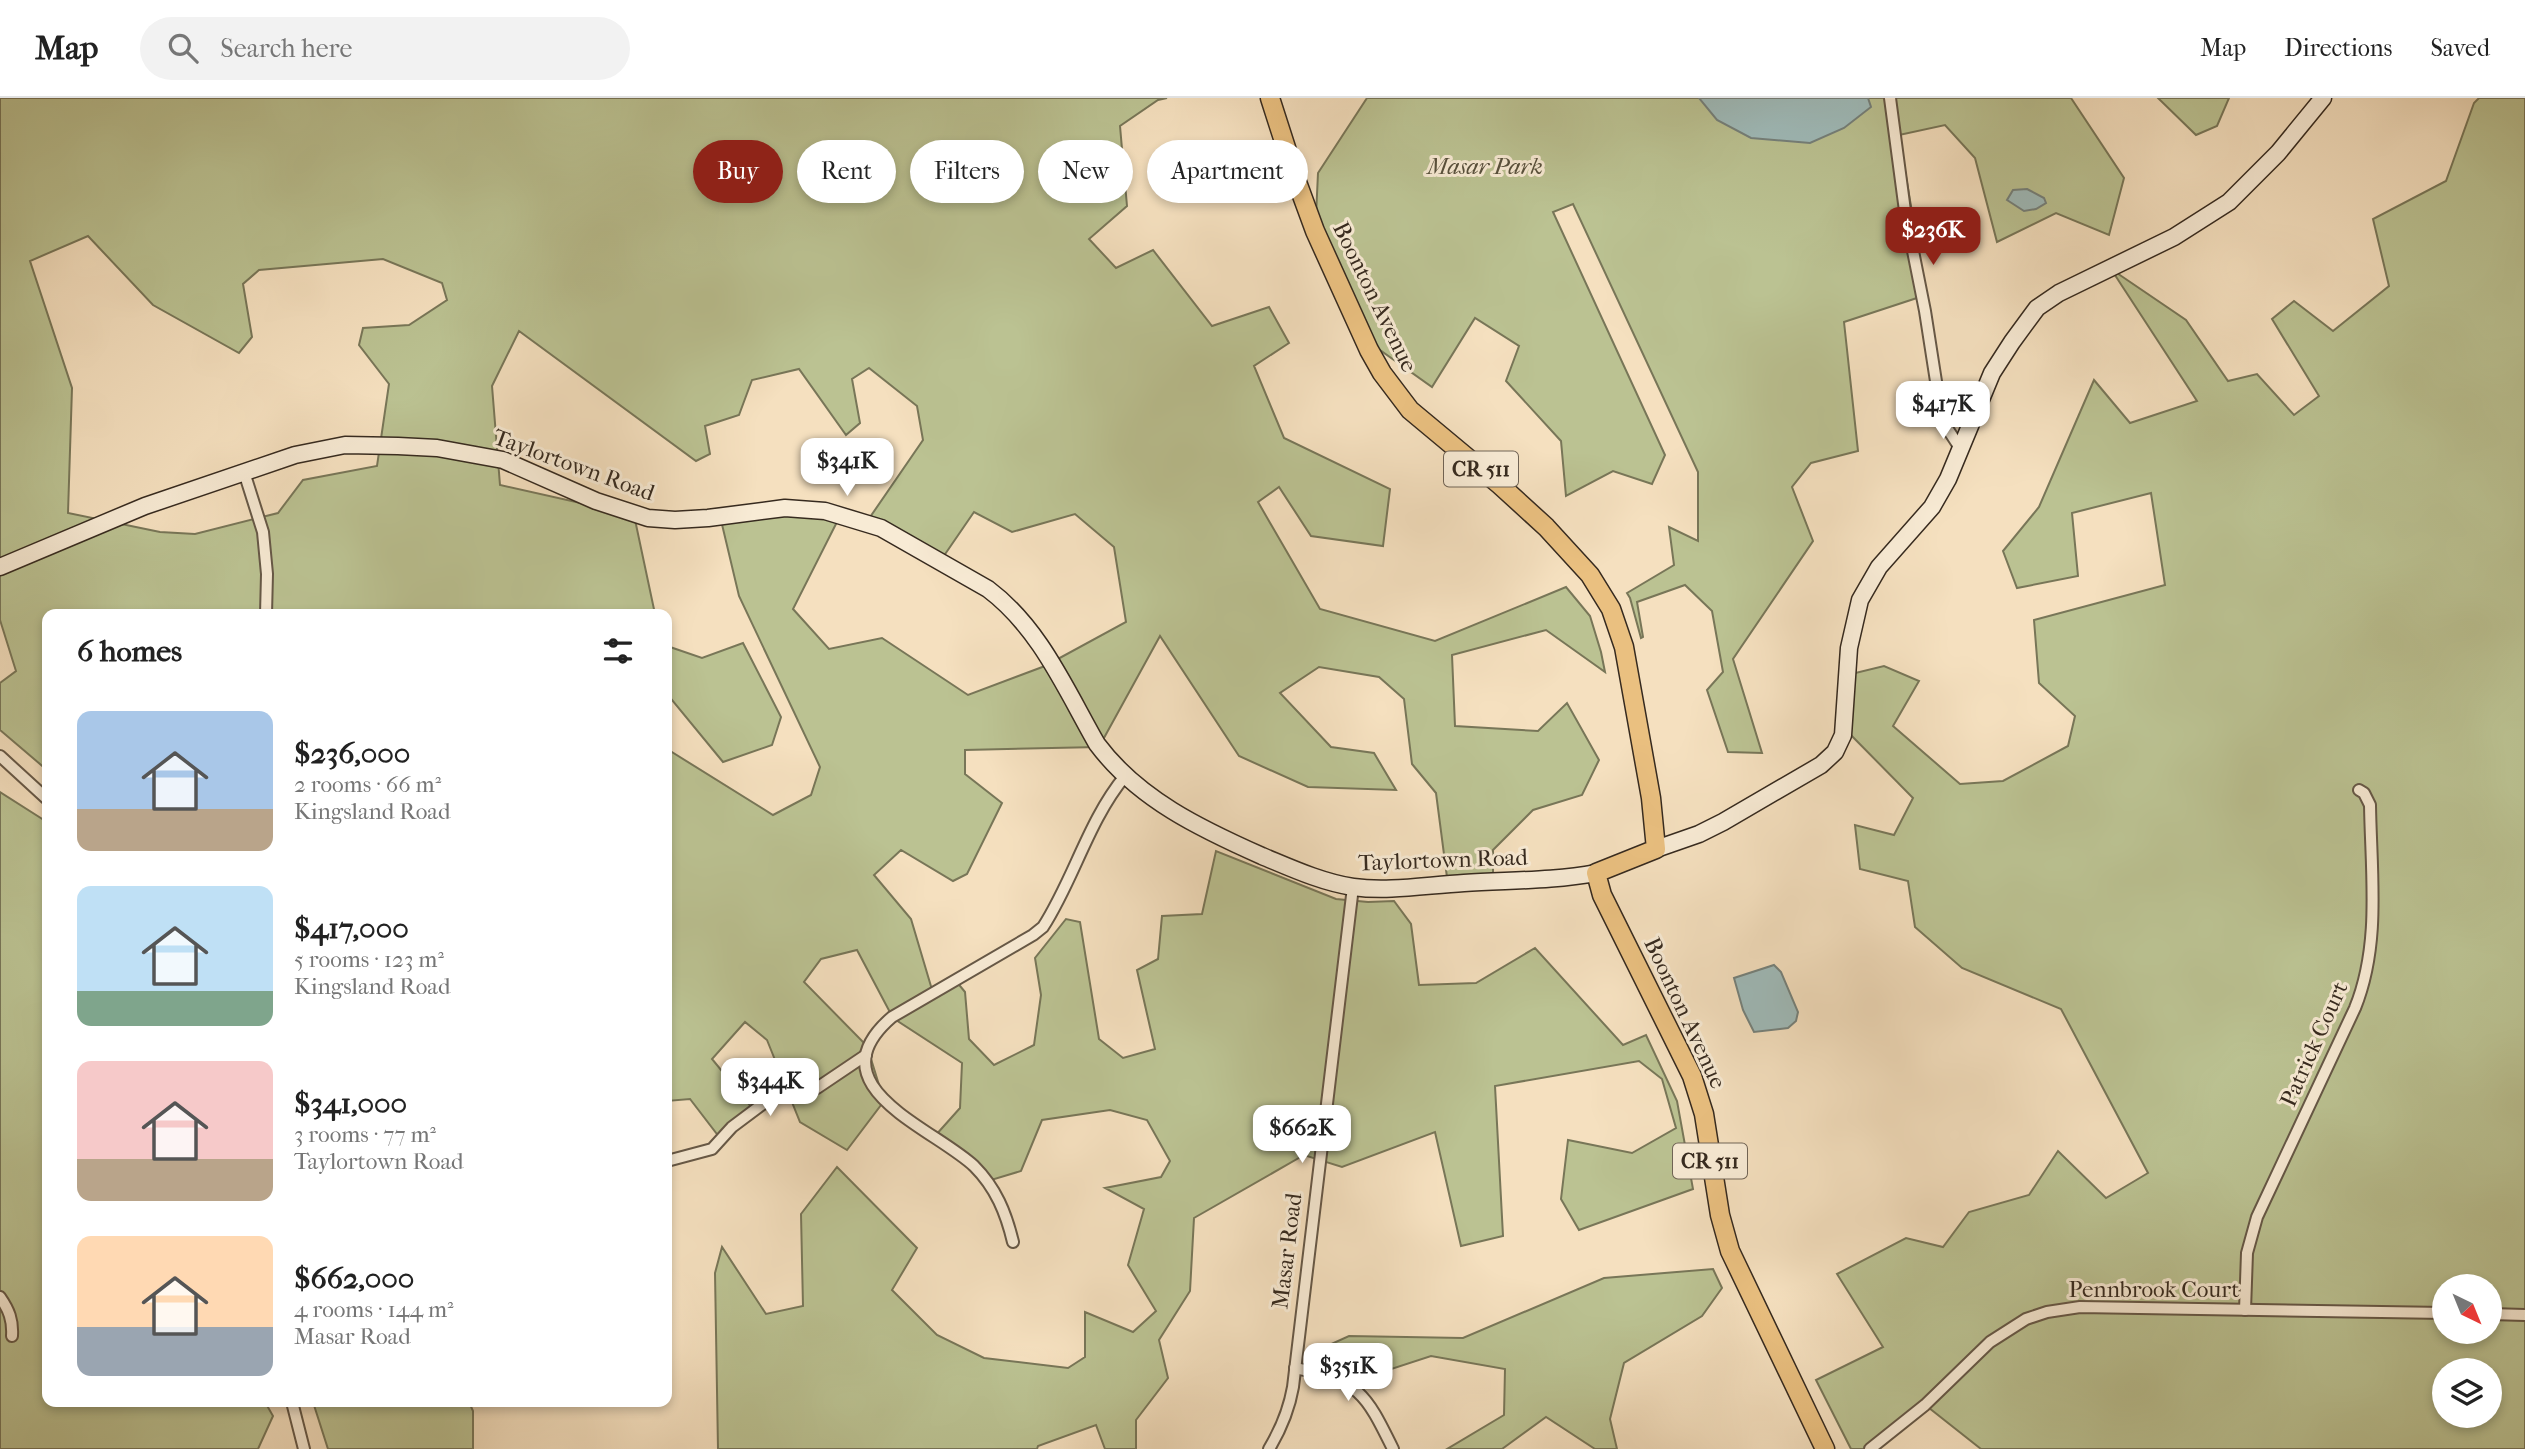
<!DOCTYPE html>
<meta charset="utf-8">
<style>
:root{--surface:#fff;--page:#f2f2f2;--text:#222;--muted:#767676;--line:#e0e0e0;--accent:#8f2418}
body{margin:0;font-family:"IM FELL French Canon",serif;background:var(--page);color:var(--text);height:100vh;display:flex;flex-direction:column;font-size:26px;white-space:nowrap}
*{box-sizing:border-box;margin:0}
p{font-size:23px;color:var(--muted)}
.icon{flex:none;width:38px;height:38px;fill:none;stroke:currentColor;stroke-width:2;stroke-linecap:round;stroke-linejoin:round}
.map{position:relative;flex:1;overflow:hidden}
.panel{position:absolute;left:42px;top:511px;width:630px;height:798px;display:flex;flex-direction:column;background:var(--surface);border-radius:14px;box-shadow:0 4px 10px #0003}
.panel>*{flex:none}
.guide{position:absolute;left:693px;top:42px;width:665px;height:63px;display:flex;gap:14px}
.needle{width:46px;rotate:137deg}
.controls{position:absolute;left:2432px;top:1176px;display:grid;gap:14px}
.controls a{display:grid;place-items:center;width:70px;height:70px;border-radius:50%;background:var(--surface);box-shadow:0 4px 10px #0003;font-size:35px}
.price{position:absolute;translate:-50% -60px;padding:0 16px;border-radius:14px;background:#fff;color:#222;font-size:23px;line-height:46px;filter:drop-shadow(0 2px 4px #0008)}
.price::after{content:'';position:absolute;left:50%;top:42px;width:21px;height:16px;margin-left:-10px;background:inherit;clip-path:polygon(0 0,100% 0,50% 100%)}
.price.current{background:var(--accent);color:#fff}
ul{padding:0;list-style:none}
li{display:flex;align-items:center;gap:21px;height:175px;padding:0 35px}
li span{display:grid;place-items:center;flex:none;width:196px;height:140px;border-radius:14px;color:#555}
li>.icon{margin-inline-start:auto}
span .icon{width:84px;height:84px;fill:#fffc;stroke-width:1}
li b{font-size:30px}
h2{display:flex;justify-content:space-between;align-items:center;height:84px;padding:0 35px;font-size:30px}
.pill{padding:0 24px;border-radius:32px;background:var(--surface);box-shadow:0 4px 10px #0003;font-size:24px;line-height:63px}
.pill.current{background:var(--accent);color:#fff}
header{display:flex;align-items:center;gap:42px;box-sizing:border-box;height:98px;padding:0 35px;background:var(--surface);border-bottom:2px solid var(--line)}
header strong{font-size:33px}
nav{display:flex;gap:38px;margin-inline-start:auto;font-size:24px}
.search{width:490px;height:63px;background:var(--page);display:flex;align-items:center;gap:18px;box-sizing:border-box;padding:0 24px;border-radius:38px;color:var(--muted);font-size:26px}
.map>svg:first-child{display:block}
</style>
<header>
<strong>Map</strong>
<div class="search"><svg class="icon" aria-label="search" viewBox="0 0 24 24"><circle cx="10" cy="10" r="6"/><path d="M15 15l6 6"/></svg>Search here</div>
<nav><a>Map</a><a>Directions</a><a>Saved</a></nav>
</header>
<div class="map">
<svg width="2525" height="1351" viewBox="0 0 2525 1351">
<rect width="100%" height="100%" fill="#f5e0bf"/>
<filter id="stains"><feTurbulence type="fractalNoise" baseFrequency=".00286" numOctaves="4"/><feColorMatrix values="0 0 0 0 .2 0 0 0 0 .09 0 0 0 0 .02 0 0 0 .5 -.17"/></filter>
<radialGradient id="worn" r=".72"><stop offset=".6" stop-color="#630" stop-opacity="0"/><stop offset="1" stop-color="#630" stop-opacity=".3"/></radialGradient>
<g fill="#bbc292" stroke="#787658" stroke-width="2" fill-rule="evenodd">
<path d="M0,0h1167l-9,2 -38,26 7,80 -38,33 27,29 37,-18 59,76 57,-19 20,36 -35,23 30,72 106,51 -7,57 -72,-10 -32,-49 -21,15 62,107 115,32 131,-54 24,29 11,36 4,20 -59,-42 -94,25 3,71 83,5 29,-28 32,57 -17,35 -49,15 -40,40v32l-45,3 -12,-92 -24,-29 -8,-65 -25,-22 -60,-10 -39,26 51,54 43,6 22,37 -88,-3 -69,-31 -79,-120 -61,111 -134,3v24l37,29 -35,71 -14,7 -52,-31 -27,25 37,44 22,74 23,-12 9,11 4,47 25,26 40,-20 7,-50 -6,-37 31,-39 14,3 19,117 24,19 32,-9 -18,-79 21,-11 4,-43 40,-2 14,-63 120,48 32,3 26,-1 17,23 8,61 57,-2 59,-35 88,97 23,-10 31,66 16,88 -114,41 -18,-31 7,-59 64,13 44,-25 -14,-49 -23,-18 -144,25 8,150 -42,10 -26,-114 -93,35 -38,-12 -110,63 -4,73 -31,49 9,38 -32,42v29h-31l-9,-24 -58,21 -1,3h-319l-3,-176 7,-26 44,67 37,-8 -2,-92 36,-47 80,81 -25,42 45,45 47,23 84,10 17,-11v-45l48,20 23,-21 -28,-46 16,-56 -39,-21 56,-11 9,-16 -23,-41 -37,-10 -68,10 -21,51 -33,10 -53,-45 25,-28 2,-45 -69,-45 -36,-68 -36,9 -17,23 63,64 17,55 -37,49 -47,-28 -33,-82 -22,-18 -33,37 41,50 -33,29 -30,-39 -23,2v-352l106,66 38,-20 9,-28 -81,-171 -19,-80h120l-47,93 36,40 53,-11 86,57 77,-29 81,-44 -12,-75 -39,-33 -63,18 -38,-20 -35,51 -73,-40 57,-83 -6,-34 -48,-38 -17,11 8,44 -14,12 -47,-66 -47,11 -13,35 -34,11 5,28 -14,7 -177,-130 -27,55 8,99 134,30 21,99h-608v156l-47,-40v-47l16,-12 -16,-51zM88,138l65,69 86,48 13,-16 -9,-53 16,-14 124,-11 59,24 5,17 -38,25 -46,3 -4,17 30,39 -12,82 -74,14 -25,33 -83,21 -35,-2 -92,-19 4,-125 -42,-127z"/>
<path d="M1367,0h704l53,80 -15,57 -53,-22 -59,29 -22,-84 -30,-33 -46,10 27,160 -82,27 14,129 -47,12 -19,24 21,54 -80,118 29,94 -34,-1 -21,-62 16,-18 -11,-61 -27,-26 -48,17 6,35 -2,1 -11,-40 -3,-5 47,-28 -5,-38 29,14v-69l-125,-268 -20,8 112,243 -13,29 -39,-13 -47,25 -5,-55 -55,-60 13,-35 -44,-28 -43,69 -59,-42 -57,-129 2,-43z"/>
<path d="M2158,0h71l-12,28 -21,9z"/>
<path d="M2479,0h46v1351h-544l-57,-45 -60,45h-13l-35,-69 67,-33 -46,-73 69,-36 37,9 26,-35 60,-17 29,-44 48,47 42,-25 -87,-164 -99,-41 -47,-41 -7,-46 -48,-12 -5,-44 39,10 19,-37 -69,-70 3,-53 37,-9 35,15 -26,45 67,58 43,-3 65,-35 7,-30 -36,-33 -5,-63 131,-35 -14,-92 -79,20 6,63 -61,12 -14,-37 36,-44 55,-127 36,43 67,-22 -86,-132 75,51 42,61 29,-7 37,41 25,-19 -47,-77 22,-18 39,30 56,-45 -16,-67 73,-38 28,-78zM2445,1188h45v46h-45zM2445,1272h45v46h-45z"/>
<path d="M743,545l38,74 -9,28 -49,17 -56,-68v-48l35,12z"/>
<path d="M0,694l47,30v580h218l8,14 -15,33h-258z"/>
<path d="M1713,1171l9,19 -20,28 -78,47 -14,56 7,30h-22l-49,-32 -44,32h-55l57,-34 1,-46 -74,-13 -61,20 -52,-26 31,-14 114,2 141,-60z"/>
<path d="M313,1304h156l4,9v38h-145z"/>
</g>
<g fill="#9fbbba" stroke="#75817c" stroke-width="2">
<path d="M1699,0h169l3,9 -27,21 -34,15 -59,-5 -34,-18z"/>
<path d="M2027,91l17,9 2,5 -10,6 -12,2 -17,-11 6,-10z"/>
<path d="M1774,867l7,7 17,40 -2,9 -8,7 -34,4 -11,-22 -9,-32z"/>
</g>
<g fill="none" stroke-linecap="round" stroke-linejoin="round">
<g stroke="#665847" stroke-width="14">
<g id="street">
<path d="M1890,0l15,113 20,100 15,96 7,21 13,20"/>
<path d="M244,374l19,60 4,42 -1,40"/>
<path d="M0,658l47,43"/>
<path d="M667,1063l45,-12 20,-22 44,-33 41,-6 49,-33"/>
<path d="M1013,1144c-7,-29 -17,-54 -39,-76 -42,-39 -162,-80 -82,-149l141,-82 10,-8c31,-48 45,-106 82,-151"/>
<path d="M0,1199c9,13 13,23 12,39"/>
<path d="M2245,1212l2,-57 10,-36 98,-209c26,-64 16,-135 15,-203l-6,-12 -5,-3"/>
<path d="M2490,1216l35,1"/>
<path d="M1295,1270c64,13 70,24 98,81"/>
<path d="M292,1304l12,47"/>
<path d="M1269,1351c12,-20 20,-39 24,-62l60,-500"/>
<path d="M1870,1351l55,-44 65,-63 36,-23 21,-7 33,-5 365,6"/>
</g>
</g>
<g stroke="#362a1f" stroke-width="19">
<g id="secondary">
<path d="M0,469l145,-61 150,-51 50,-10 53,1 39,2 66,12 93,41 52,17 27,2 33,-2 77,-10 40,3 56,17 107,61c52,39 78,101 109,155 41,55 104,85 165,112 29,12 59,26 91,31 36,5 74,-2 111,-4 44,-3 89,-2 132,-10"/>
<path d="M1656,751l43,-15 24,-12 98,-57 14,-13 8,-17 6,-87 11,-48 19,-33 53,-60 16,-28 44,-106 20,-31 25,-34 22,-15 115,-56 55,-35 49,-49 45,-55"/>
</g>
</g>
<g stroke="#362a1f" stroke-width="21">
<path id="primary" d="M1270,0l27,84 18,49 54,119 13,23 28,37 90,75 46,42 44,48 21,34 13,38 27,151 5,51 -60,24 6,22 90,181 12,38 16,101 10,36 95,198"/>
</g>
<use href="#street" stroke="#f8ebd5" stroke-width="10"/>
<use href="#secondary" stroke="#f8ebd5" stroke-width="16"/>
<use href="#primary" stroke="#eac080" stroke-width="18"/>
</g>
<g text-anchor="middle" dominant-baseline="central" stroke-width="6" stroke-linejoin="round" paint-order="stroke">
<g fill="#f8ebd5" stroke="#706456" stroke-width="2">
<rect x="1444" y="353.5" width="74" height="35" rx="5"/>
<rect x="1673" y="1045.5" width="74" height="35" rx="5"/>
</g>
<g font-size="21" font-weight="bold" fill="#362a1f">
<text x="1481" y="371">CR 511</text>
<text x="1710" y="1063">CR 511</text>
</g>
<g font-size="23" font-style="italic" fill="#57503c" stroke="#f8ebd5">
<text x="1485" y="68">Masar Park</text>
</g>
<g font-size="23" fill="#362a1f" stroke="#f8ebd5">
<text transform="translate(1375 199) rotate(64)">Boonton Avenue</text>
<text transform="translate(574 367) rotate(20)">Taylortown Road</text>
<text transform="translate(1443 762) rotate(-2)">Taylortown Road</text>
<text transform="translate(1685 915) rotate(65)">Boonton Avenue</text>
<text transform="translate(2314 946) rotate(-66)">Patrick Court</text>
<text transform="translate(1287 1153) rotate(-83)">Masar Road</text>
<text x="2154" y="1191">Pennbrook Court</text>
</g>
</g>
<rect width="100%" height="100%" filter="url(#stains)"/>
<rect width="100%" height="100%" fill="url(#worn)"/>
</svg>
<div class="controls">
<a><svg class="needle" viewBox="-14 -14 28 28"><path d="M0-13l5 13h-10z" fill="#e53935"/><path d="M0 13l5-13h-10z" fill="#767676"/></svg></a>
<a><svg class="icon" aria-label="layers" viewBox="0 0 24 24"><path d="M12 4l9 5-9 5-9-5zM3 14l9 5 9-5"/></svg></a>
</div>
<b class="price current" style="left:1933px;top:169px">$236K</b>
<b class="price" style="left:1943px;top:343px">$417K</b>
<b class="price" style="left:847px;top:400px">$341K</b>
<b class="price" style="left:770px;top:1020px">$344K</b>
<b class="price" style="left:1302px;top:1067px">$662K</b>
<b class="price" style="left:1348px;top:1305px">$351K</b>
<div class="guide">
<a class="pill current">Buy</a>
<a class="pill">Rent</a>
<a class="pill">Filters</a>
<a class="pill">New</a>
<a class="pill">Apartment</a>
</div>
<section class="panel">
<h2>6 homes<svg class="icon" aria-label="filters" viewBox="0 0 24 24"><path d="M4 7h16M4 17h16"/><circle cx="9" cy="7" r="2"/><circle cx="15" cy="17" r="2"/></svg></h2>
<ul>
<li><span style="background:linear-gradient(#a9c7e8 70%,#b9a48a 0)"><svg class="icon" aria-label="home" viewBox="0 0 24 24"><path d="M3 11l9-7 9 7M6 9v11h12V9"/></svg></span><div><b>$236,000</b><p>2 rooms · 66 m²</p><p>Kingsland Road</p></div></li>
<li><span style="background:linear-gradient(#bfe0f5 75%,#7fa58c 0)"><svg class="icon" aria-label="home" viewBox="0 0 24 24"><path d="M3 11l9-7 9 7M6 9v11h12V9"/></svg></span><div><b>$417,000</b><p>5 rooms · 123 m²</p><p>Kingsland Road</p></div></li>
<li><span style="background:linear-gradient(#f6c9c9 70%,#b9a48a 0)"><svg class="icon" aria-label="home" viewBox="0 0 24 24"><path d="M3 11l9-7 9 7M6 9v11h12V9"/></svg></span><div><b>$341,000</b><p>3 rooms · 77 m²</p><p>Taylortown Road</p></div></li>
<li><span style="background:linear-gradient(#ffd9b3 65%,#9aa5b1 0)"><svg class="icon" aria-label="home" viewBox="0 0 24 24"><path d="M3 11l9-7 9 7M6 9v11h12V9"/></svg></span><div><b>$662,000</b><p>4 rooms · 144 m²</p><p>Masar Road</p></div></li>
</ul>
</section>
</div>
